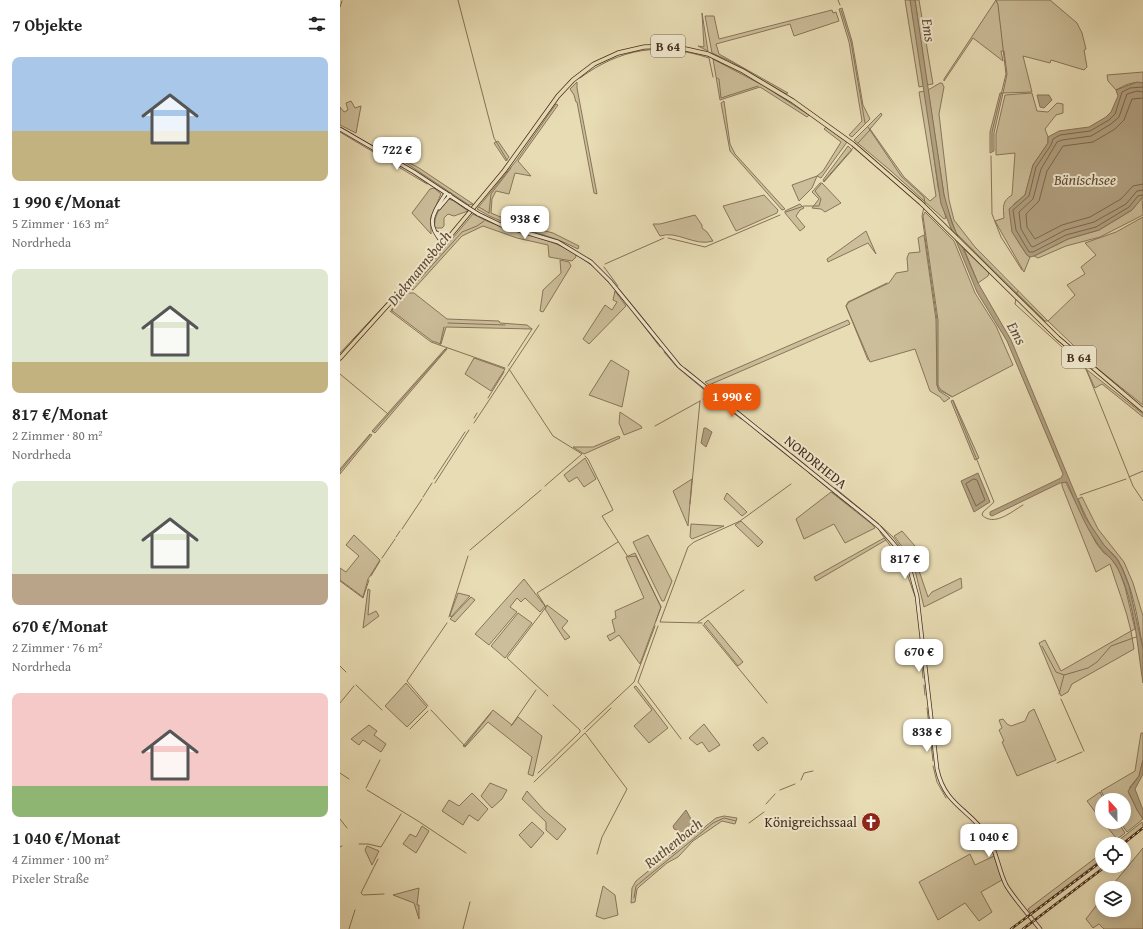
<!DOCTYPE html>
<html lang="de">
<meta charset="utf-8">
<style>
:root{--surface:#fff;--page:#f2f2f2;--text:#222;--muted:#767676;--accent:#ea580c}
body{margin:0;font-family:"Gentium Book Plus",serif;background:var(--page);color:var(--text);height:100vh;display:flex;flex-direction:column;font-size:15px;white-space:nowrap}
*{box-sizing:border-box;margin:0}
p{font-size:13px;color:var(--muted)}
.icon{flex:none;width:22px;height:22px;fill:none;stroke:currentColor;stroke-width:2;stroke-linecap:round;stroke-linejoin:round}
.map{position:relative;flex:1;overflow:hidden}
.side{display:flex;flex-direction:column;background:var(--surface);width:340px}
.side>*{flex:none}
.needle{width:26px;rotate:338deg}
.controls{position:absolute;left:755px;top:793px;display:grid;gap:8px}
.controls a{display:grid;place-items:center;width:36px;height:36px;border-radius:50%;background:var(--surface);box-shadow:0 2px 10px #0003;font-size:20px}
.price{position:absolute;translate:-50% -34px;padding:0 9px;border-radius:8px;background:#fff;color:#222;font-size:13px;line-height:26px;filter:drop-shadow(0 1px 2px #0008)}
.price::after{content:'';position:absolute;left:50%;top:24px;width:12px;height:9px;margin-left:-6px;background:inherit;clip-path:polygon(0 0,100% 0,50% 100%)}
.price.active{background:var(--accent);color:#fff}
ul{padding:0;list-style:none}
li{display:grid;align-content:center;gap:8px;height:212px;padding:0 12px}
li span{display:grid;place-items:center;height:124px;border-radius:8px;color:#555}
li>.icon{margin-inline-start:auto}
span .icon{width:72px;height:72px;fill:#fffc;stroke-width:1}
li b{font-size:17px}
h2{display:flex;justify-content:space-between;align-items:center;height:48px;padding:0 12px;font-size:17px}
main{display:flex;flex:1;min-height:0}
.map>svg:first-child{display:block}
</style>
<main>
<section class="side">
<h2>7 Objekte<svg class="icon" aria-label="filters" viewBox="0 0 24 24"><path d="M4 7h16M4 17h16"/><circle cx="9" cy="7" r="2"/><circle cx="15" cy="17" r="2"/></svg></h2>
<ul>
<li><span style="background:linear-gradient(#a9c7e8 60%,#c2b280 0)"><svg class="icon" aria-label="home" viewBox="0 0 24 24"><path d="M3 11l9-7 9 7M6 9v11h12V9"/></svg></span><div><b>1 990 €/Monat</b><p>5 Zimmer · 163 m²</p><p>Nordrheda</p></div></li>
<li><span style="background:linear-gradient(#dfe7d0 75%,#c2b280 0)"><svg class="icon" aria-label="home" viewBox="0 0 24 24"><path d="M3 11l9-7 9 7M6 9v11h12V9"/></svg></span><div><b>817 €/Monat</b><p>2 Zimmer · 80 m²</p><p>Nordrheda</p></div></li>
<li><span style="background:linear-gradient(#dfe7d0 75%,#b9a48a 0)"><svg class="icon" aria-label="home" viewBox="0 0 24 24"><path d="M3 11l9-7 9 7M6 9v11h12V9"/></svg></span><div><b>670 €/Monat</b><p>2 Zimmer · 76 m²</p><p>Nordrheda</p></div></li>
<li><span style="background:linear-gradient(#f6c9c9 75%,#8fb573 0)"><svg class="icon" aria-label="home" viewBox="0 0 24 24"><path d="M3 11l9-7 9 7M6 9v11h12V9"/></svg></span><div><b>1 040 €/Monat</b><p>4 Zimmer · 100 m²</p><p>Pixeler Straße</p></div></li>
</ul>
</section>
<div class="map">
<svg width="803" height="929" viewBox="0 0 803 929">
<rect width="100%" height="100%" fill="#e8dcb4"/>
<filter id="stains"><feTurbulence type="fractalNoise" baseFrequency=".005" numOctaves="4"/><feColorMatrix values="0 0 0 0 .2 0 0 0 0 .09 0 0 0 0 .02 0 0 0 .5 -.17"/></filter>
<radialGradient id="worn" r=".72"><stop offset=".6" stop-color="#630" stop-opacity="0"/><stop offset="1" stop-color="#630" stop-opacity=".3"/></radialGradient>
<g fill="#ccbe9a" stroke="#88755a">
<path d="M565,0h5l2,4 12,82 -5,1z"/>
<path d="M575,0h4l14,84 -6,1z"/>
<path d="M656,0h54l27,23 5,10 4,16 -2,1 3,17 -3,3 -33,-10 -1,3 -27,-7 9,36 -29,1 -9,40v18l-4,2v-21l10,-39h3l4,-19 -3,-23h-3l2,10 -30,-23 -29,43v-2z"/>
<path d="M502,8l10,33 11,64 7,14 -18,18 -3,-2 13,-14 -13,-79 -10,-33z"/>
<path d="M492,10l1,3 3,-1 3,9 -45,15 -4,-12 -74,20 3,10 69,39 -2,1 -54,-32 -20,-9 -7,-37h9l5,23z"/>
<path d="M362,13l6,38 -10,-5 6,1z"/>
<path d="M373,59l51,27 45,29 -2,2 -47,-30 -40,13z"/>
<path d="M803,72v11c-10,-2 -18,2 -27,7l-8,-9 -1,-6z"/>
<path d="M237,82v6l20,106 -3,-1 -17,-91h-1l-2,-7 -4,-6z"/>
<path d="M600,83h2l2,4 -5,27 10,86 5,20 21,27 73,74 27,-26 -8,-10 18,-11 -4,-7 15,-12 -11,-12 31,-11 27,-15v188l-45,-36 -50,-48h-3l-89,-88 -11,-31 -17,-112z"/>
<path d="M585,91l13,96 8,31 -2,1 -53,-48 -37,-31 27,-27 1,2 -12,14 34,48 26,24 6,-5 -17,-104z"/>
<path d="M692,93l5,18 11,1 9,-9 6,1v9l-7,2 -11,14 3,8v6l-15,22 -8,30 -11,9c-5,24 -1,31 13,51l3,2 -6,15 -29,-51 9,-3c-1,-11 -2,-17 8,-23l3,-42 -19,2v-21l9,-39z"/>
<path d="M11,101l4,7 6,-2 -5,27 -16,-8v-18l4,5 4,-2 -2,-7z"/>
<path d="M384,101l6,43 5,10 50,55 -3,1 -52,-59 -9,-48z"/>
<path d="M216,104l2,1 -40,56 13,15 -16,-3 -6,21 -13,-3 -4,8 -1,14 24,10 38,10 26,13 -1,3c-33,-18 -70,-20 -101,-40l39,-48z"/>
<path d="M486,127l21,15 -26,36 -4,-2 -5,12 -13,13 -7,-16 25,-9 6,-5 18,-29 -17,-13z"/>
<path d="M158,141l11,16 -3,4 -12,-18z"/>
<path d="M508,146l4,4 -28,32 -1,-2z"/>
<path d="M48,151l31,17 54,36 -4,1z"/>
<path d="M480,183h2l19,20 -16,9 -4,-3 -9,-1 7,-9 -7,-7z"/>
<path d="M94,188l7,6 -10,23v17l-19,-21 18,-24z"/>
<path d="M424,195l14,15 -1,3 -41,18 -13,-25z"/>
<path d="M802,197l1,18 -43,22 -34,9 -28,12 -4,-2 34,-17 31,-9 33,-20z"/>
<path d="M109,199l5,2 14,10 -14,5 -6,-2 -4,4v8l-2,2h-7c-2,-10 5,-23 14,-29z"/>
<path d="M460,204l4,4 -4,2 -4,6 9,11 -5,4 -15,-18v-2z"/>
<path d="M585,212l29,29 21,52 21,33 17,39 -61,32 -12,-8 -2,-4v-65l-15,-104z"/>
<path d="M133,214c32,19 70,20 102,39l1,4 -4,4 -23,-4 -1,-12 -31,-7 -34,-12 -21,10 -49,54 -3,-1z"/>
<path d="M355,215l7,10v3l5,4 6,9c-18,6 -36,-11 -53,-5l-7,-12h7z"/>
<path d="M526,231l10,23 -8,-11 -40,19 -1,-3z"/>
<path d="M584,235l12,85 1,65 2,6 11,7 -6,4 -4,-5 -10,-6 -15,-42 -45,13 -24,-56 3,-4 40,-19 7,-10 12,-2 -1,-13 2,-5 11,-1 -2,-14z"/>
<path d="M624,249l25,24 -1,3 -10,7z"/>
<path d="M220,260l9,2 2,4 -28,46 -3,-1 3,-21 18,-17z"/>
<path d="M275,291l11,15 -37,38 -6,-5 22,-34 7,5 5,-8 -4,-2z"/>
<path d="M66,293h8l33,26 52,2 1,2 27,2 5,4 -86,-2 -5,17 -9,-3 -41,-31z"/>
<path d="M508,320l2,4 -141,61 -4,-3z"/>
<path d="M105,349h2l-72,84 -3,-2z"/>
<path d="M134,358l31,11 -14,22 -26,-17z"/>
<path d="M271,360l18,11 -7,36 -33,-12z"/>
<path d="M746,369l57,45v3l-41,-33 -7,4z"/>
<path d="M613,400l26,58 -4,2 -24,-59z"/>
<path d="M280,412l21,14 1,2 -18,7 -5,-12z"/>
<path d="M30,434l2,1 -32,39v-5z"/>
<path d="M279,436l1,2 -36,16 -11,-7h20z"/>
<path d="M245,458l11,21 -12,8 -7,-10 -8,5 -5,-7z"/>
<path d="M352,479l-4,47 -15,-35z"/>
<path d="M725,481l31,62 8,10 6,4 9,13 6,17 10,42 -4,2 3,18 -62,35 -4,8 -7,4 -22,-53 6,-3 16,31 70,-40c-5,-23 -14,-44 -21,-67l-14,8 -34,-86v-4z"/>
<path d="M491,492l42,33 2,3 -30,15 -11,-19 -30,15 -8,-20z"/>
<path d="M387,493l20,19 -5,4 -18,-17z"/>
<path d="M742,497l16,32 26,33 9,21 10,33v33c-5,-29 -10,-63 -25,-89 -4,-6 -10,-10 -15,-16 -11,-14 -18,-29 -25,-45z"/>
<path d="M401,521l22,21 -5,5 -23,-22z"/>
<path d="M351,524l33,2 -32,13 -2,-2z"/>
<path d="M562,531l13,15 2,7 -8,3 -15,-20z"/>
<path d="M14,535l26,25 -12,19 -5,18 -23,-17v-12l6,4 13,-16 -13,-11z"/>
<path d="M308,535l24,46 -8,20h-2l-29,-59z"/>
<path d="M544,538l2,2 -70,41 -2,-4z"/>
<path d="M295,553l26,54 -21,57 -21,-29 -9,6 -3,-5 8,-4 -3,-12 4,-2 -1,-7 29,-13 -18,-41z"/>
<path d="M575,559l13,38 4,-5 29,-14 1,10 -38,19 -11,-45z"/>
<path d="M184,579l21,27 -5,6 -15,-14 -4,4 -4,-4 -7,9 7,5 -28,33 -14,-11z"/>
<path d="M28,589l2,1 -2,25 8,-4 3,5 -16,12z"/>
<path d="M118,593l12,3 -19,21 -1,-2z"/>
<path d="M131,597l4,3 -20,22 -5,-3z"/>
<path d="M207,605l21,16 -6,7 8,9 -5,3 -20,-31z"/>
<path d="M178,613l14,10 -27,35 -14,-12z"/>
<path d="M368,620l35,42 -5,4 -34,-42z"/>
<path d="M66,683l21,24 -20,20 -22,-21z"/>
<path d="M296,686l32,42 -19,15 -15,-17 18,-16 -18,-23z"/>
<path d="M694,709l22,51 -39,16 -15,-34 2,-1 -5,-11 3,-2 -3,-8 4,-1 4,5 4,2 14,-5 4,-9z"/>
<path d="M153,710l19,15 6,-8 24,19 -9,40 -5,-2 4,-17 -44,-35 -23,25 -2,-1z"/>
<path d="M364,724l16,21 -11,7 -7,-10 -5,3 -8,-7z"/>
<path d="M29,725l8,6 -3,4 12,9 -5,8 -18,-12 -4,5 -8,-6z"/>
<path d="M801,733h2v27l-4,16 -9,11 -1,7 14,25 -16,13 -7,-10h4v-22h-18l-5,-9 34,-20z"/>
<path d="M423,737l5,6 -10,8 -5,-6z"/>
<path d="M150,783l17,7 -5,9 -10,9 -11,-12z"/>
<path d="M187,791l17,19 22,19 -9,11 -11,-10v-8l-24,-23z"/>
<path d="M760,792l4,8h-2v21l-15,-20z"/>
<path d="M132,793l16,16 -10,12 -9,-6 -6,10 -21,-14 7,-11 10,6z"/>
<path d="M384,816l13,2 -2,6 -13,-3 -29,20 -15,16 -11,6 -27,23 -3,3 -2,13 -4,1 1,-15 4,-7 27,-22 12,-7 8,-10 18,-12 15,-12z"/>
<path d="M192,822l12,11 -13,15 -12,-13z"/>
<path d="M763,822h15l7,11 -8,6z"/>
<path d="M802,822l1,5 -22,17h-7z"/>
<path d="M82,826l7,5 -13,22 -13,-9 7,-10 6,3z"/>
<path d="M27,846l12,5 -7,14 -7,-15z"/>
<path d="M803,848v81h-39l-5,-5 -6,4 -7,-9 16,-21v12h22v-22h-14z"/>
<path d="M762,853v6l-71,54 -3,-4z"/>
<path d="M630,854l5,11 19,-9 8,24 -21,12 11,20 -13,9 -14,-18 -27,17 -19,-38z"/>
<path d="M263,886l12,9 3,20 -14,4 -8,-3z"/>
<path d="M79,888l-2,17h2v14l-5,-16 -21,-8z"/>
</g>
<g fill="#b1a080" stroke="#867257">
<path d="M570,0h5l29,195 8,28 26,60 33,57 74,177 19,28 13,14 5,9 7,18 14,63v34c-6,-38 -8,-80 -25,-114 -5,-11 -15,-16 -21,-26 -13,-19 -21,-40 -30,-61l-7,1 -68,33 -2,-1v-3l71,-34 2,-4 -56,-133 -30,-49 -36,-88z"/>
<path d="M797,82l6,1v114l-11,13 -33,20 -31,9 -34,17 -4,1 -3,-2 -15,-23 -3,-23 16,-14 8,-30 15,-22v-6l11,-6 30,-4 17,-10 5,-5 7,-16 -2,-6z"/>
<path d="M697,95h12l3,5 -8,8 -4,-1z"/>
<path d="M364,428h2l6,4 -6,15 -5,-4z"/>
<path d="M638,473l12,29 -16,10 -13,-31z"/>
<path d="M803,760v14l-8,15 8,21v9l-6,-9 -9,-19 11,-15z"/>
<path d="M346,810l10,18 -12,11 -5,-8 -5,-2 -1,-3z"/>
</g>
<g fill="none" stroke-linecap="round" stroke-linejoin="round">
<g stroke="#7b664d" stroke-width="1">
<path d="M803,87l-13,1 -8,4 -7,22 -6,6 -19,11 -30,4 -7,4 -2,6 -15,22 -7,29 -16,14 3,20 13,22h4l33,-17 30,-8 33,-20 9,-11 5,-1"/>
<path d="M803,92l-6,-1 -10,3 -8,23 -8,7 -20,12 -29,4 -5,2 -16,27 -8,30 -14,13 2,17 10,17 2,1 32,-17 29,-8 32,-18 11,-13 6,-1"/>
<path d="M803,98l-11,1 -8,21 -9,9 -22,13 -30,4 -16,25 -8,30 -13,13 1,13 8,12 27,-14 28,-8 31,-18 12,-13 10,-2"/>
<path d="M634,479l3,1 8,20 -9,6 -10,-22z"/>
</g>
<g stroke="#867257" stroke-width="1">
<path d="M118,0l36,138 13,22"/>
<path d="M498,0l2,5"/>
<path d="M0,7l2,-6"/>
<path d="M501,10l10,32 14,81"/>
<path d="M240,78c41,-30 80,-36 129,-20l4,19"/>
<path d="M377,78l2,1 2,19 37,-12"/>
<path d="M0,127l14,8"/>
<path d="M528,127l33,49 23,21 1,7"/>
<path d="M0,132l87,52"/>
<path d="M17,137l30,17"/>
<path d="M518,143l12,-13"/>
<path d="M652,151v-19l14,-58 -8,-69 -2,-5"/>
<path d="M651,156l1,58 9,23 21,33"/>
<path d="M484,181l29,-33"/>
<path d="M139,207l10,6"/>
<path d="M584,207l-2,9 15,104v65l2,5 12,6"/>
<path d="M446,212l18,-6h15l2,-7 -6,-8 6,-7"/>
<path d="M149,213l2,-19 20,-26"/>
<path d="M328,238l37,9 75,-32"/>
<path d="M242,258l13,10 19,20"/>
<path d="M265,264l59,-26"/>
<path d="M264,267l14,19"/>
<path d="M279,289l32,39"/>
<path d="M277,291l43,56"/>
<path d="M676,295l2,-4"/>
<path d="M676,299l-1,5 71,65 47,117 10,15"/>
<path d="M50,311l41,31 74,26"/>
<path d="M52,312v-2l70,-78 15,-6 7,-5"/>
<path d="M108,323l57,2"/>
<path d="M312,330l10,13"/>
<path d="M100,345l4,-18"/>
<path d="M324,352l13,15 31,26"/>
<path d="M0,353l59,-63"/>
<path d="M528,360l-22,-54 2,-4 39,-19"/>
<path d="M337,361l5,5"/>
<path d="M168,366l24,-37"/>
<path d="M345,368l27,22"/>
<path d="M169,369l44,67 29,18 -37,32"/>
<path d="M0,374l48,40"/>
<path d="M375,392l49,40"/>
<path d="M148,398l16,-26"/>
<path d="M363,399l8,-4 30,24"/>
<path d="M613,401l41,101 -11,10 -1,3c12,12 29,-3 41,-10"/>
<path d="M134,418l3,-5"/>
<path d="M134,423l65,-98"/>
<path d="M315,426l45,-25"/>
<path d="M33,432l74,-84"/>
<path d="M427,434l21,17"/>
<path d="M424,437l39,31"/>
<path d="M452,454l16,13"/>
<path d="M245,456l3,3 25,51 -11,6 26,41 8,-1 25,51 -5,14"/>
<path d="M470,469l22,18"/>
<path d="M0,471l30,-36"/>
<path d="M469,473l21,17"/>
<path d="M789,477l14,-6"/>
<path d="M94,479l31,-47"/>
<path d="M95,483l34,-53"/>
<path d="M495,488l44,36"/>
<path d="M492,492l19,15"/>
<path d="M740,495l46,-16"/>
<path d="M83,497l9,-14"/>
<path d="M350,504l10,-103"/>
<path d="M541,526l12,11 12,16"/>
<path d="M62,529l20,-30"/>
<path d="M540,532l23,31 13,36"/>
<path d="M56,537l4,-6"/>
<path d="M130,550l71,-60"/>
<path d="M42,558l13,-19"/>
<path d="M31,576l9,-15"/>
<path d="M0,581l23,17 6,-18"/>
<path d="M109,617l19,-61"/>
<path d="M358,622l46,-32"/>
<path d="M362,623l-42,-1 28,-75 6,-5 46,-21 51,-37"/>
<path d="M363,625l64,78"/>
<path d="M318,626l-20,56 43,57"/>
<path d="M702,646l14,26 8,3 24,-7 9,-6 14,-16 25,-9"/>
<path d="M583,654l-2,1 2,23"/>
<path d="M0,666l6,6"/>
<path d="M16,685l26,25"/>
<path d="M584,685l1,10"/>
<path d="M719,694l5,-19"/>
<path d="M208,696l-41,-38 39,-51 -9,-14 81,-51"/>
<path d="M721,699l23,52"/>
<path d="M0,703l14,-17"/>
<path d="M88,706l-21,-25 40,-58"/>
<path d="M587,708l6,53"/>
<path d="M91,710l34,36 26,-33"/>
<path d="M171,726l25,-36"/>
<path d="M70,729l18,-18"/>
<path d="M244,729l50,-47 21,-56"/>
<path d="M246,732l25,-24"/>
<path d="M717,763l25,-11"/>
<path d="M593,766l4,16 9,16"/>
<path d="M0,773l9,6"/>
<path d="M198,773l42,-41v-2l-27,-25"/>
<path d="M461,780l3,-7 9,-2"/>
<path d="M194,782l51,-49 42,56 -25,48 -5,17"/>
<path d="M26,788l14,-28"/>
<path d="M27,790l51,31 48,32"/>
<path d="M440,790l15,-6"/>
<path d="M426,804l9,-10"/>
<path d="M0,819l7,9"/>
<path d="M409,823l15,-11"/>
<path d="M19,844h9l13,3 20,-33"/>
<path d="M0,847l2,-1"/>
<path d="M38,859l-17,34 2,2 21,-1"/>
<path d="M294,898l2,-12 77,-63 11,-5 12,3"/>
<path d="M9,929l6,-19"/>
<path d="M123,929l7,-27"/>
</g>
<g stroke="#452c1a" stroke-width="4.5">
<g id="secondary">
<path d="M0,129l74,43 53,35"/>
<path d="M99,208l11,-13"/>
<path d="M138,214l23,11 57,17 33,20 19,19 69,85 188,151 12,10 21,24 10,19 7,26 20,173c8,37 33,40 50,67 10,15 11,33 19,49 9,15 23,30 34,44"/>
<path d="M97,233l9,8"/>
<path d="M104,244c-20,-21 -11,-30 2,-51"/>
</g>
</g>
<g stroke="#452c1a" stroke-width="5">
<path id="primary" d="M0,358l110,-122 54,-65 54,-75 15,-16 21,-16 24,-11 26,-6 28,-1 36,8 35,17 50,30 60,43 68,59 137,135 85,72"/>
</g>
<use href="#secondary" stroke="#f0e8ce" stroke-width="3"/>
<use href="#primary" stroke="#e8dcb4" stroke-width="3.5"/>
<g stroke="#452c1a" stroke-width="2.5">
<g id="rail">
<path d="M783,844l20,-16"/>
<path d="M671,929l91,-68"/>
<path d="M683,929l83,-63"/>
</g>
</g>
<use href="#rail" stroke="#f0e8ce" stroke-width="1" stroke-dasharray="3" stroke-linecap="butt"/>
<g stroke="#452c1a" stroke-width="4.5" stroke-linecap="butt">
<path id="secondary-bridge" d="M127,207l11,7"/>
</g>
<use href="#secondary-bridge" stroke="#f0e8ce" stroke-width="3"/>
</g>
<defs>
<g id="church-disc" transform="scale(1)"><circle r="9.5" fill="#8f2418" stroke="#f0e8ce"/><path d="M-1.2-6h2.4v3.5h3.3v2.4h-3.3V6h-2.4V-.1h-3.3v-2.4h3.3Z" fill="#fff"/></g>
</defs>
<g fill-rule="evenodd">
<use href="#church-disc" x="531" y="822"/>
</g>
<g text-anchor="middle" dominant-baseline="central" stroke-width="4" stroke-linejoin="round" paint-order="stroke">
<g fill="#f0e8ce" stroke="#786450" stroke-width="1">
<rect x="311" y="35" width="34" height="22" rx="3"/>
<rect x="722" y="346" width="34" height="22" rx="3"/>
</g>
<g font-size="13" font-weight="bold" fill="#452c1a">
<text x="328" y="46">B 64</text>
<text x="739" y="357">B 64</text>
</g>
<g font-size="14" fill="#452c1a" stroke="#f0e8ce">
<text transform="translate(476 462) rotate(39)">NORDRHEDA</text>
</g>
<g font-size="14" fill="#452c1a" stroke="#f0e8ce" text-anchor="end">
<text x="517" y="822">Königreichssaal</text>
</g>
<g font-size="15" font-style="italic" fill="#604934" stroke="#f0e8ce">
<text transform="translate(589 30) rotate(81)">Ems</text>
<text x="745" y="179">Bänischsee</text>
<text transform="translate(79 268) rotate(-51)">Diekmannsbach</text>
<text transform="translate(677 333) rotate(61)">Ems</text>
<text transform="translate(333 843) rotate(-39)">Ruthenbach</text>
</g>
</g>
<rect width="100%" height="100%" filter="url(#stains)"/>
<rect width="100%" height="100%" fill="url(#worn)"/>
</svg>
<div class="controls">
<a><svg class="needle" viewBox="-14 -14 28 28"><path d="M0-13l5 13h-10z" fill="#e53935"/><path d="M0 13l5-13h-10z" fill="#767676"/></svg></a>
<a><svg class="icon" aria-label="locate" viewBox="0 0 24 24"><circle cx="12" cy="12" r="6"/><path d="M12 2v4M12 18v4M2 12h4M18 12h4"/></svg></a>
<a><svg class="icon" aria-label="layers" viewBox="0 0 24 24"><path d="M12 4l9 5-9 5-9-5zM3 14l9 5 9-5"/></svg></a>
</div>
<b class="price" style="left:57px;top:171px">722 €</b>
<b class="price" style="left:185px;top:240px">938 €</b>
<b class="price active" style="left:392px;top:418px">1 990 €</b>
<b class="price" style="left:565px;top:580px">817 €</b>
<b class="price" style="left:579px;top:673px">670 €</b>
<b class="price" style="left:587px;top:753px">838 €</b>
<b class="price" style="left:649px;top:858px">1 040 €</b>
</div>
</main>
